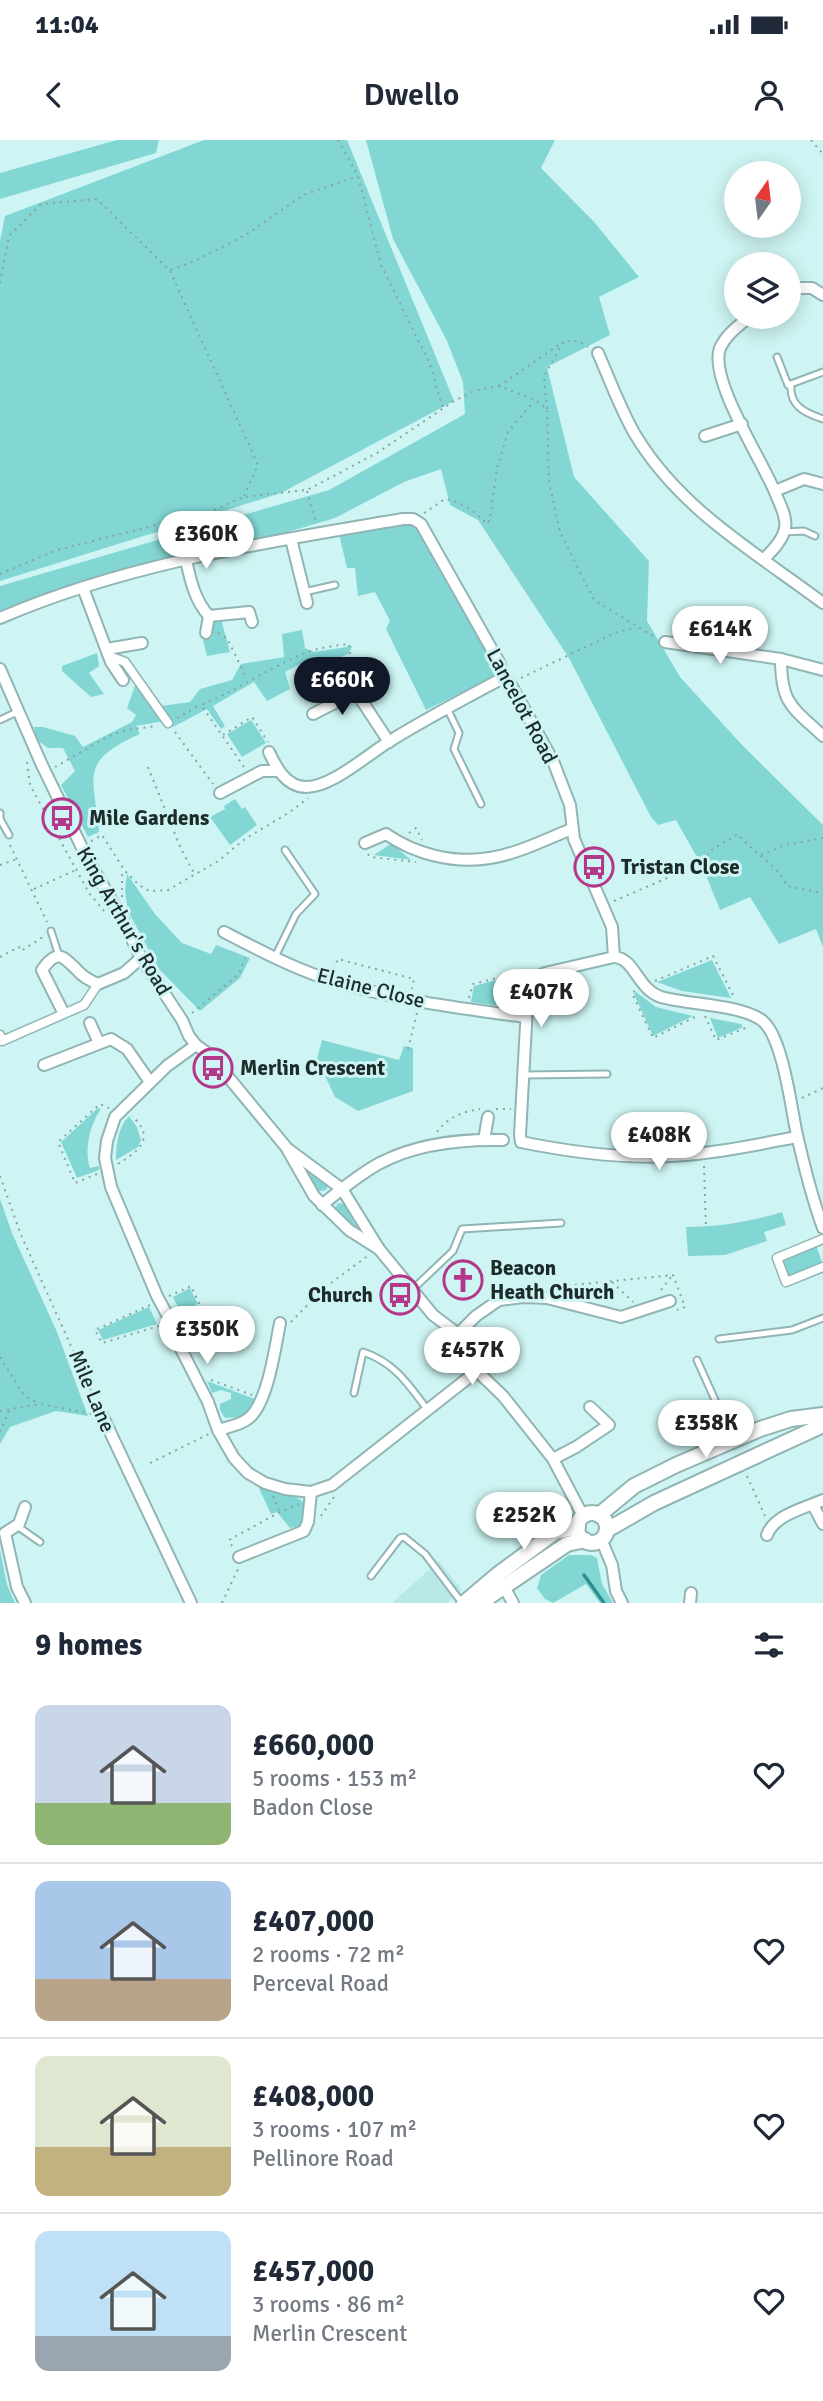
<!DOCTYPE html>
<meta charset="utf-8">
<style>
:root{--surface:#fff;--page:#f2f2f3;--text:#1f2937;--muted:#747a83;--line:#e0e1e3;--accent:#111827}
body{margin:0;font-family:Signika,sans-serif;background:var(--page);color:var(--text);height:100vh;display:flex;flex-direction:column;font-size:26px;white-space:nowrap}
*{box-sizing:border-box;margin:0}
p{font-size:23px;color:var(--muted)}
.icon{flex:none;width:38px;height:38px;fill:none;stroke:currentColor;stroke-width:2;stroke-linecap:round;stroke-linejoin:round}
.map{position:relative;height:1463px;overflow:hidden}
.sheet{display:flex;flex-direction:column;background:var(--surface);flex:1}
.sheet>*{flex:none}
.needle{width:46px;rotate:14deg}
.fabs{position:absolute;left:724px;top:21px;display:grid;gap:14px}
.fabs a{display:grid;place-items:center;width:77px;height:77px;border-radius:50%;background:var(--surface);box-shadow:0 4px 18px #0003;font-size:35px}
.price{position:absolute;translate:-50% -60px;padding:0 16px;border-radius:24px;background:#fff;color:#222;font-size:23px;line-height:46px;filter:drop-shadow(0 2px 4px #0008)}
.price::after{content:'';position:absolute;left:50%;top:42px;width:21px;height:16px;margin-left:-10px;background:inherit;clip-path:polygon(0 0,100% 0,50% 100%)}
.price.selected{background:var(--accent);color:#fff}
ul{padding:0;list-style:none}
li{display:flex;align-items:center;gap:21px;height:175px;padding:0 35px}
li+li{border-top:2px solid var(--line)}
li span{display:grid;place-items:center;flex:none;width:196px;height:140px;border-radius:14px;color:#555}
li>.icon{margin-inline-start:auto}
span .icon{width:84px;height:84px;fill:#fffc;stroke-width:1}
li b{font-size:30px}
h2{display:flex;justify-content:space-between;align-items:center;height:84px;padding:0 35px;font-size:30px}
.status{display:flex;justify-content:space-between;align-items:center;height:49px;padding:0 35px;background:var(--surface);direction:ltr}
.status svg{height:19px;fill:currentColor}
header{display:flex;justify-content:space-between;align-items:center;height:91px;padding:0 35px;background:var(--surface);font-size:32px;font-weight:600}
.map>svg:first-child{display:block}
</style>
<div class="status"><b>11:04</b><svg viewBox="0 0 49 12"><path d="M0 12V9h3v3zM5 12V6h3v6zM10 12V3h3v9zM15 12V0h3v12zM26 1h20v11H26zM47 4h2v5h-2z"/></svg></div>
<header><svg class="icon" aria-label="back" viewBox="0 0 24 24"><path d="M15 5l-7 7 7 7"/></svg>Dwello<svg class="icon" aria-label="person" viewBox="0 0 24 24"><circle cx="12" cy="8" r="4"/><path d="M4 21q1-7 8-7t8 7"/></svg></header>
<div class="map">
<svg width="823" height="1463" viewBox="0 0 823 1463">
<rect width="100%" height="100%" fill="#cef5f3"/>
<path fill="#b9e9e7" d="M439,1421l23,29 -15,13h-55z"/>
<g fill="#82d7d5">
<path d="M117,0h42l-3,13 -156,46v-26z"/>
<path d="M204,0h143l107,261 -173,92 -281,88v-340l5,-25z"/>
<path d="M366,0h189l-14,28 54,55 44,54 -40,20 11,38 -63,32 27,110 75,84 -2,60 33,56 63,69 80,79v122l-7,-18 -37,15 -29,-47 -30,13 -17,-42 -27,-48 -18,5 -7,-8 -82,-159 -91,-138 -28,-15 -9,-36 -37,13 -69,36 -335,99v-31l329,-96 136,-76 -2,-32 -16,-41 -54,-102z"/>
<path d="M416,383l82,142 1,9 -73,36 -40,-81 4,-8 -15,-29 -17,4 -3,-28h-8l-8,-34 54,-9z"/>
<path d="M221,479l9,33 -23,4 -4,-16 9,-2 2,-16z"/>
<path d="M302,490l3,18 9,4 39,-6 -5,8 -9,4 1,11 -11,9 -14,-22 -30,16 5,17 -23,12 -13,-19 -41,24 12,20 -4,3 -14,-20 -34,18 -12,-21 29,-4 10,-13 32,-9 9,-16 43,-7 -2,-23z"/>
<path d="M97,513l2,13 -10,7 15,21 -13,3 -29,-26v-5z"/>
<path d="M136,543l28,38 -28,5 4,8c-62,28 -46,41 -41,98l-11,5 -27,-52 14,-14 -12,-23h-15l-11,-8 -3,-13h9l32,9 8,11 49,-25 4,-7 -9,-7z"/>
<path d="M251,580l15,23 -24,14 -15,-23z"/>
<path d="M235,659l7,10 3,-2 12,18 -27,20 -20,-28 15,-8 -1,-3z"/>
<path d="M389,705h4l18,15 -37,-5z"/>
<path d="M127,734l28,40 27,29 29,11 5,-9 34,13 -10,20 -40,33 -41,-42 -31,-58 -3,-20z"/>
<path d="M712,820l19,38 -49,-7 -25,-9z"/>
<path d="M529,831c-21,36 -12,38 -58,31l3,-16z"/>
<path d="M636,852l20,15 37,9 -40,20 -19,-42z"/>
<path d="M710,878l31,6 2,3 -25,11z"/>
<path d="M322,900l77,20 5,-14 9,2v43l-55,20 -23,-14 -18,-38z"/>
<path d="M98,968l3,1c-11,15 -17,41 -11,59l9,-2v4l-22,8 -16,-36z"/>
<path d="M129,976l8,11 4,13 -3,7 -22,13c0,-15 2,-33 13,-44z"/>
<path d="M304,1027l25,17 -3,6 -7,1 -16,-22z"/>
<path d="M0,1059l12,34 45,99 31,84 -32,-5 -46,16 -10,17z"/>
<path d="M338,1063l6,1 13,24 -1,2 -22,-20z"/>
<path d="M782,1072l4,13 -22,7 3,9 -42,14 -37,1 -2,-29c33,0 64,-5 96,-15z"/>
<path d="M816,1105l7,20 -36,14 -8,-20z"/>
<path d="M190,1148l8,16 -17,9 -8,-16z"/>
<path d="M149,1167l8,17 -54,16 -5,-10z"/>
<path d="M207,1241l50,19 -14,17 -18,1 -5,-8v-6l11,-5v-6l-10,-3 -9,3z"/>
<path d="M258,1346c14,8 34,5 45,16l1,18 -5,6 -9,2 -13,-16 -6,2z"/>
<path d="M0,1410l7,35 8,18h-15z"/>
<path d="M569,1415h22l6,3 5,26 11,19h-13l-14,-19 -33,19 -8,-4 -8,-11 4,-13z"/>
</g>
<g fill="none" stroke-linecap="round" stroke-linejoin="round">
<path stroke="#2e8e8c" stroke-width="3.5" d="M584,1435l20,28"/>
<g stroke="#90b5b4" stroke-width="9">
<g id="service">
<path d="M777,217l11,28 35,-13"/>
<path d="M791,244c-2,22 14,29 32,35"/>
<path d="M784,392l20,-1 11,5"/>
<path d="M304,452l31,-7"/>
<path d="M447,568l12,25 -5,16 27,55"/>
<path d="M0,580l19,-9"/>
<path d="M0,673v6l9,16"/>
<path d="M51,791l8,25"/>
<path d="M275,817l21,-43 19,-20 -30,-44"/>
<path d="M524,935l83,-1"/>
<path d="M413,1149l40,-38 9,-22 99,-6"/>
<path d="M719,1199l73,-9 31,-12"/>
<path d="M697,1220l36,80"/>
<path d="M354,1253l9,-41c31,10 45,32 64,57"/>
<path d="M17,1386l23,16"/>
<path d="M371,1436l29,-38 4,-1 21,17 37,49"/>
</g>
</g>
<g stroke="#90b5b4" stroke-width="11">
<g id="pedestrian">
<path d="M109,516l16,6 43,61"/>
<path d="M0,895l2,6 82,-36 14,-21"/>
<path d="M823,1099l-46,19 9,24 37,-15"/>
</g>
</g>
<g stroke="#90b5b4" stroke-width="14">
<g id="minor">
<path d="M789,148h23l11,7"/>
<path d="M749,177c-11,9 -23,18 -29,31 -12,32 45,116 57,149 4,9 10,21 8,31 -2,12 -13,23 -21,31"/>
<path d="M598,213c12,27 23,58 38,83 45,74 119,116 187,167"/>
<path d="M705,296l37,-12"/>
<path d="M775,351l29,-12 19,5"/>
<path d="M291,399l16,64"/>
<path d="M186,420c4,19 9,41 23,56l-3,17"/>
<path d="M83,448l28,74 12,18"/>
<path d="M209,476l40,-4 3,10"/>
<path d="M0,478c127,-55 268,-76 403,-99h10l8,5 79,140 3,14 8,7 42,76 17,44 4,34 38,88 2,30c21,1 23,32 47,40 29,8 75,7 99,22 23,14 31,90 37,116 7,31 15,63 26,93"/>
<path d="M665,502l116,17 42,11"/>
<path d="M107,509l35,-6"/>
<path d="M781,519c0,45 11,48 42,77"/>
<path d="M0,529l41,94 46,95 36,62 18,38 41,62 7,16 7,9 14,10 76,92 28,49 35,34 30,19"/>
<path d="M349,533l7,19 33,50"/>
<path d="M313,574l43,-22"/>
<path d="M269,612c7,15 17,35 37,35 26,0 61,-32 84,-46 37,-23 75,-43 113,-63"/>
<path d="M220,653l42,-22h16"/>
<path d="M365,703l21,-9c29,20 67,30 104,24 27,-4 56,-19 82,-29"/>
<path d="M224,792c31,16 63,33 97,45 66,22 135,31 205,40"/>
<path d="M614,817l-69,16 -12,6 -5,9 -8,147 1,7c49,10 99,17 149,14 43,-2 85,-11 127,-19"/>
<path d="M63,872l-21,-42c15,-22 21,-14 36,1 5,6 13,10 20,13l26,-11 17,-15"/>
<path d="M90,883l9,20"/>
<path d="M196,905l-29,21 -52,51 -8,24 -2,17 6,29 46,109 14,26 10,27 27,53 10,28 16,28 14,15 17,10 20,6 26,3 21,-7 145,-114"/>
<path d="M44,925l67,-26 16,10 23,33"/>
<path d="M484,1000l4,-23"/>
<path d="M288,1009l54,40 37,60 54,66 25,19 19,37 26,25 50,63 30,57"/>
<path d="M322,1065c18,-15 38,-31 58,-42 38,-20 81,-24 123,-23"/>
<path d="M458,1194l18,-18 23,-16 25,-3 23,1 74,19 49,-16"/>
<path d="M102,1275l89,188"/>
<path d="M218,1290c10,-3 23,-5 31,-12 19,-16 26,-70 31,-95"/>
<path d="M553,1319l23,-12 33,-22 -19,-18"/>
<path d="M813,1365l10,19"/>
<path d="M25,1367l-6,17 -14,9 12,54 8,16"/>
<path d="M767,1395c7,-20 38,-27 56,-35"/>
<path d="M601,1399l11,26 4,26 6,12"/>
<path d="M239,1417l65,-26 4,-9 3,-30"/>
<path d="M502,1443l11,20"/>
<path d="M690,1463l1,-10"/>
</g>
</g>
<g stroke="#90b5b4" stroke-width="18">
<g id="tertiary">
<circle cx="592" cy="1388" r="15"/>
<path d="M599,1375l35,-29 42,-21 84,-36 31,-10 32,-4"/>
<path d="M607,1390l47,-27 169,-78"/>
<path d="M464,1463l33,-28 58,-43 23,-5"/>
<path d="M480,1463l87,-59 18,-4"/>
</g>
</g>
<g stroke="#87a4a2" stroke-width="2" stroke-dasharray="2 5" stroke-linecap="butt">
<path d="M338,0l20,36 23,89 49,99 12,42 5,-2"/>
<path d="M811,0l12,14"/>
<path d="M171,130l24,-9 52,-27 56,-39 55,-19"/>
<path d="M0,143l9,-47 32,-32 56,-5 73,72 88,194 -14,31"/>
<path d="M499,246l64,-44"/>
<path d="M547,269l-3,-33 20,-35h15l9,6"/>
<path d="M307,351l9,31"/>
<path d="M212,372l9,28"/>
<path d="M424,373l21,-14c17,3 30,13 42,25l3,-5 7,-51 11,-36 26,-31"/>
<path d="M0,434l57,-24 155,-39 31,-14 64,-7 70,-37 77,-52 20,-10 25,-5 36,14 12,9 2,72 11,51 34,68 59,36"/>
<path d="M218,493l9,5 20,41"/>
<path d="M521,538l94,-45 21,-6"/>
<path d="M177,578l23,-13"/>
<path d="M175,592l38,52"/>
<path d="M223,595l29,-18 16,25"/>
<path d="M27,622l3,23 59,108 15,18"/>
<path d="M55,627l54,-31 17,-6 30,-4"/>
<path d="M148,627l33,82 14,26"/>
<path d="M244,627l-43,-62c34,-14 65,-35 99,-50 15,-7 33,-9 49,-11l2,19"/>
<path d="M409,693l7,-5 6,12"/>
<path d="M91,701l11,-6 23,36 14,14 10,6 19,-1 50,-29 27,-22 45,-27 18,-14"/>
<path d="M10,705l37,77"/>
<path d="M368,714l2,3 46,5"/>
<path d="M761,715l24,-10 38,-7"/>
<path d="M0,725l17,-6"/>
<path d="M34,749l42,-19"/>
<path d="M122,757v-22l3,-3"/>
<path d="M614,761l90,-39 6,-11 28,-17c14,19 39,29 49,52l36,7"/>
<path d="M0,817l19,-10 2,4 22,-14"/>
<path d="M334,829l4,-10 76,20 -2,10"/>
<path d="M655,841l58,-25 22,43"/>
<path d="M635,851l-3,2 21,45 44,-22"/>
<path d="M469,858l4,-14 52,-13"/>
<path d="M192,873l47,-39 6,-16"/>
<path d="M705,876l11,24 32,-13"/>
<path d="M408,909l9,-36"/>
<path d="M802,958l21,-10"/>
<path d="M496,969h15"/>
<path d="M437,992c11,-15 25,-20 43,-23"/>
<path d="M118,1024c21,-13 38,-26 14,-48"/>
<path d="M704,1026l2,62"/>
<path d="M97,1034l-22,9 -17,-41 42,-38 9,4"/>
<path d="M0,1036l21,59 77,171"/>
<path d="M612,1142l21,20"/>
<path d="M554,1147l119,-12 12,32 -8,3"/>
<path d="M661,1150l11,-14"/>
<path d="M169,1156l22,-10 9,19 -20,12"/>
<path d="M150,1165l-55,25 7,13 57,-17"/>
<path d="M291,1182l33,-34 45,-33"/>
<path d="M0,1217l25,40 14,6"/>
<path d="M211,1240l41,15"/>
<path d="M0,1271l40,-7 52,10"/>
<path d="M0,1292l9,-21"/>
<path d="M150,1323l59,-29"/>
<path d="M747,1336l18,40"/>
<path d="M273,1356l6,14"/>
<path d="M321,1376l13,-19"/>
<path d="M232,1406l-3,-6 51,-28 19,-8"/>
<path d="M222,1463l16,-34"/>
</g>
<use href="#service" stroke="#fff" stroke-width="5"/>
<use href="#pedestrian" stroke="#fff" stroke-width="8"/>
<use href="#minor" stroke="#fff" stroke-width="10"/>
<use href="#tertiary" stroke="#fff" stroke-width="14"/>
</g>
<defs>
<g id="bus-ring" transform="scale(2.0125)"><circle r="9.5" fill="#cef5f3" stroke="#b3388a" stroke-width="1.5"/><path d="M-5-6H5V4H4V6H2V4H-2V6H-4V4H-5ZM-3.5-4V0h7V-4ZM-3.5 1.2v1.5H-2V1.2ZM2 1.2v1.5H3.5V1.2Z" fill="#b3388a"/></g>
<g id="church-ring" transform="scale(2.0125)"><circle r="9.5" fill="#cef5f3" stroke="#b3388a" stroke-width="1.5"/><path d="M-1.2-6h2.4v3.5h3.3v2.4h-3.3V6h-2.4V-.1h-3.3v-2.4h3.3Z" fill="#b3388a"/></g>
</defs>
<g fill-rule="evenodd">
<use href="#bus-ring" x="62" y="678"/>
<use href="#bus-ring" x="594" y="727"/>
<use href="#bus-ring" x="213" y="928"/>
<use href="#church-ring" x="463" y="1140"/>
<use href="#bus-ring" x="400" y="1155"/>
</g>
<g text-anchor="middle" dominant-baseline="central" stroke-width="6" stroke-linejoin="round" paint-order="stroke">
<g font-size="21" fill="#1d2c2b" stroke="#cef5f3">
<text transform="translate(522 566) rotate(62)">Lancelot Road</text>
<text transform="translate(124 781) rotate(60)">King Arthur's Road</text>
<text transform="translate(371 848) rotate(14)">Elaine Close</text>
<text transform="translate(92 1251) rotate(67)">Mile Lane</text>
</g>
<g font-size="21" font-weight="bold" fill="#1d2c2b" stroke="#cef5f3" text-anchor="start">
<text x="89" y="678">Mile Gardens</text>
<text x="621" y="727">Tristan Close</text>
<text x="240" y="928">Merlin Crescent</text>
<text x="490" y="1128">Beacon<tspan x="490" dy="24">Heath Church</tspan></text>
<text x="373" y="1155" text-anchor="end">Church</text>
</g>
</g>
</svg>
<div class="fabs">
<a><svg class="needle" viewBox="-14 -14 28 28"><path d="M0-13l5 13h-10z" fill="#e53935"/><path d="M0 13l5-13h-10z" fill="#747a83"/></svg></a>
<a><svg class="icon" aria-label="layers" viewBox="0 0 24 24"><path d="M12 4l9 5-9 5-9-5zM3 14l9 5 9-5"/></svg></a>
</div>
<b class="price" style="left:206px;top:431px">£360K</b>
<b class="price" style="left:720px;top:526px">£614K</b>
<b class="price selected" style="left:342px;top:577px">£660K</b>
<b class="price" style="left:541px;top:889px">£407K</b>
<b class="price" style="left:659px;top:1032px">£408K</b>
<b class="price" style="left:207px;top:1226px">£350K</b>
<b class="price" style="left:472px;top:1247px">£457K</b>
<b class="price" style="left:706px;top:1320px">£358K</b>
<b class="price" style="left:524px;top:1412px">£252K</b>
</div>
<section class="sheet">
<h2>9 homes<svg class="icon" aria-label="filters" viewBox="0 0 24 24"><path d="M4 7h16M4 17h16"/><circle cx="9" cy="7" r="2"/><circle cx="15" cy="17" r="2"/></svg></h2>
<ul>
<li><span style="background:linear-gradient(#c9d6e8 70%,#8fb573 0)"><svg class="icon" aria-label="home" viewBox="0 0 24 24"><path d="M3 11l9-7 9 7M6 9v11h12V9"/></svg></span><div><b>£660,000</b><p>5 rooms · 153 m²</p><p>Badon Close</p></div><svg class="icon" aria-label="heart" viewBox="0 0 24 24"><path d="M12 20l-8-8c-3-5 5-10 8-4 3-6 11-1 8 4z"/></svg></li>
<li><span style="background:linear-gradient(#a9c7e8 70%,#b9a48a 0)"><svg class="icon" aria-label="home" viewBox="0 0 24 24"><path d="M3 11l9-7 9 7M6 9v11h12V9"/></svg></span><div><b>£407,000</b><p>2 rooms · 72 m²</p><p>Perceval Road</p></div><svg class="icon" aria-label="heart" viewBox="0 0 24 24"><path d="M12 20l-8-8c-3-5 5-10 8-4 3-6 11-1 8 4z"/></svg></li>
<li><span style="background:linear-gradient(#dfe7d0 65%,#c2b280 0)"><svg class="icon" aria-label="home" viewBox="0 0 24 24"><path d="M3 11l9-7 9 7M6 9v11h12V9"/></svg></span><div><b>£408,000</b><p>3 rooms · 107 m²</p><p>Pellinore Road</p></div><svg class="icon" aria-label="heart" viewBox="0 0 24 24"><path d="M12 20l-8-8c-3-5 5-10 8-4 3-6 11-1 8 4z"/></svg></li>
<li><span style="background:linear-gradient(#bfe0f5 75%,#9aa5b1 0)"><svg class="icon" aria-label="home" viewBox="0 0 24 24"><path d="M3 11l9-7 9 7M6 9v11h12V9"/></svg></span><div><b>£457,000</b><p>3 rooms · 86 m²</p><p>Merlin Crescent</p></div><svg class="icon" aria-label="heart" viewBox="0 0 24 24"><path d="M12 20l-8-8c-3-5 5-10 8-4 3-6 11-1 8 4z"/></svg></li>
</ul>
</section>
